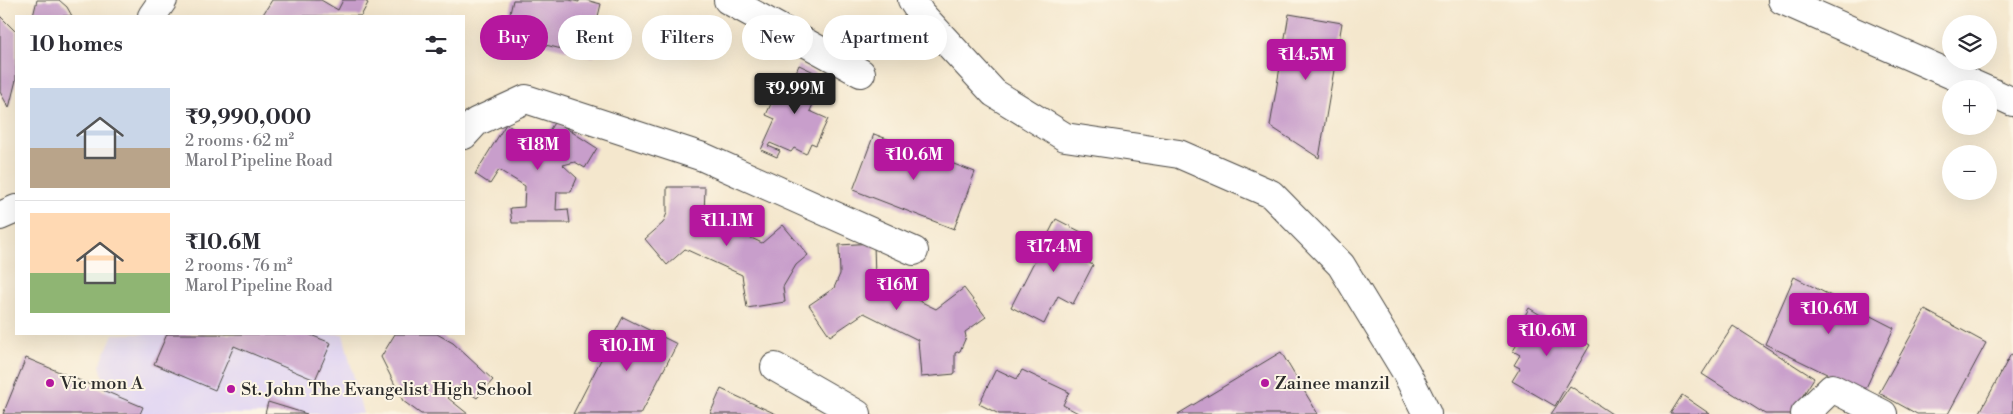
<!DOCTYPE html>
<meta charset="utf-8">
<style>
:root{--surface:#fff;--page:#f2f2f3;--text:#2b2b33;--muted:#7c7c81;--line:#e1e1e2;--accent:#b5179e}
body{margin:0;font-family:"Libre Bodoni",serif;background:var(--page);color:var(--text);height:100vh;display:flex;flex-direction:column;font-size:19px;white-space:nowrap}
*{box-sizing:border-box;margin:0}
p{font-size:16px;color:var(--muted)}
.icon{flex:none;width:28px;height:28px;fill:none;stroke:currentColor;stroke-width:2;stroke-linecap:round;stroke-linejoin:round}
.map{position:relative;flex:1;overflow:hidden}
.drawer{position:absolute;left:15px;top:15px;width:450px;height:320px;display:flex;flex-direction:column;background:var(--surface);border-radius:0px;box-shadow:0 5px 20px #0002}
.drawer>*{flex:none}
.guide{position:absolute;left:480px;top:15px;width:475px;height:45px;display:flex;gap:10px}
.controls{position:absolute;left:1942px;top:15px;display:grid;gap:10px}
.controls a{display:grid;place-items:center;width:55px;height:55px;border-radius:50%;background:var(--surface);box-shadow:0 5px 20px #0002;font-size:25px}
.price{position:absolute;translate:-50% -42px;padding:0 11px;border-radius:5px;background:var(--accent);color:#fff;font-size:16px;line-height:32px;filter:drop-shadow(0 1px 2px #0008)}
.price::after{content:'';position:absolute;left:50%;top:30px;width:15px;height:11px;margin-left:-8px;background:inherit;clip-path:polygon(0 0,100% 0,50% 100%)}
.price.active{background:#222;color:#fff}
ul{padding:0;list-style:none}
li{display:flex;align-items:center;gap:15px;height:125px;padding:0 15px}
li+li{border-top:1px solid var(--line)}
li span{display:grid;place-items:center;flex:none;width:140px;height:100px;border-radius:0px;color:#555}
li>.icon{margin-inline-start:auto}
span .icon{width:60px;height:60px;fill:#fffc;stroke-width:1}
li b{font-size:21px}
h2{display:flex;justify-content:space-between;align-items:center;height:60px;padding:0 15px;font-size:21px}
.pill{padding:0 18px;border-radius:22px;background:var(--surface);box-shadow:0 5px 20px #0002;font-size:18px;line-height:45px}
.pill.active{background:var(--accent);color:#fff}
.map>svg:first-child{display:block}
</style>
<div class="map">
<svg width="2013" height="414" viewBox="0 0 2013 414">
<rect width="100%" height="100%" fill="#fcf5e5"/>
<filter id="ink" filterUnits="userSpaceOnUse"><feTurbulence type="fractalNoise" baseFrequency=".02" numOctaves="2"/><feDisplacementMap in="SourceGraphic" scale="10" xChannelSelector="R" yChannelSelector="G"/><feConvolveMatrix kernelMatrix="1 2 1 2 8 2 1 2 1" color-interpolation-filters="sRGB"/></filter>
<filter id="wash" filterUnits="userSpaceOnUse"><feTurbulence type="fractalNoise" baseFrequency=".0096" numOctaves="4" result="noise"/><feDisplacementMap in="SourceGraphic" scale="20" xChannelSelector="R" yChannelSelector="G"/><feGaussianBlur stdDeviation="1.12" result="paint"/><feColorMatrix in="noise" values="0 0 0 0 0 0 0 0 0 0 0 0 0 0 0 0 0 1.4 0 .05"/><feComposite in="paint" operator="in"/></filter>
<g filter="url(#wash)">
<rect width="100%" height="100%" fill="#f4e7cd"/>
<path fill="#e0d4f4" d="M113,334h230l20,80h-252l-11,-49z"/>
<g id="blocks">
<g fill="#c89ecb">
<path d="M37,0h22l8,7 5,9h-39z"/>
<path d="M272,0h49l17,10 5,-10h20l5,3 -7,13h-99z"/>
<path d="M513,0h56l10,2v-2h7l15,4 -6,25 5,1 -6,27 -89,-22z"/>
<path d="M1289,14l53,9 -23,135 -49,-32z"/>
<path d="M0,16l16,16v48l-7,28 -9,-16z"/>
<path d="M799,65l17,8 -3,6 9,5 -12,27 18,8 -12,26 -5,-2 -5,11 -12,-6 -3,4 -21,-9 -2,3 12,5 -3,6 -16,-7 14,-31 -9,-4 13,-29 9,5z"/>
<path d="M555,121l42,27 -12,20 -10,-6 -12,3 14,13 -6,14h-14l-1,18 12,-1 2,14h-58l-2,-15 14,-1 1,-21 -26,-16 -9,14 -15,-10 31,-50 11,7 -4,7 23,14z"/>
<path d="M874,134l101,38 -21,57 -101,-39z"/>
<path d="M667,187h38l-1,29 58,27 21,-18 25,30 -12,10 -13,22 2,15 -38,6 -5,-33 -57,-26 -18,16 -22,-26 18,-16 4,-10z"/>
<path d="M1056,219l31,16 -11,21 17,9 -20,39 -15,-8 -14,28 -33,-17z"/>
<path d="M874,243l1,36 61,30 28,-21 22,29 -21,15 1,5 -6,14 -5,2v21l-34,3 -3,-37 -54,-27 -34,23 -21,-31 25,-17 6,-14 -1,-29z"/>
<path d="M1794,277l100,51 -30,64 -99,-48z"/>
<path d="M1529,308l61,37 -35,61 -43,-25 8,-13 -6,-3 6,-10 -7,-4 12,-20 -6,-4z"/>
<path d="M1925,310l61,33 -38,71h-31l-38,-21z"/>
<path d="M623,317l54,27 -36,70h-68z"/>
<path d="M1733,326l81,52 -23,36h-26l-63,-40z"/>
<path d="M167,334h141l23,9 -16,37 -81,-34 -19,44 -61,-26z"/>
<path d="M395,334h42l16,9 40,37 -16,18 -17,-12 -12,12 20,16h-47l-18,-13 -22,-44z"/>
<path d="M1281,352l37,62h-140z"/>
<path d="M2011,354l2,1v59h-34z"/>
<path d="M26,358l117,49 -3,7h-137z"/>
<path d="M996,369l21,10 5,-9 47,22 -6,13 17,9h-81l-20,-10z"/>
<path d="M1570,386l42,28h-61z"/>
<path d="M721,389l55,25h-66z"/>
<path d="M1682,395l28,19h-40z"/>
<path d="M268,402l39,12h-42z"/>
</g>
</g>
</g>
<g filter="url(#ink)">
<use href="#blocks" fill-opacity="0" stroke="#494743" stroke-width="1"/>
<g fill="none" stroke-linecap="round" stroke-linejoin="round">
<g stroke="#494743" stroke-width="30">
<g id="minor">
<path d="M728,0l133,73"/>
<path d="M912,0l9,14 73,79 71,44 114,17 92,40 70,71 65,107 21,42"/>
<path d="M1782,0l202,89"/>
<path d="M152,16l11,-16"/>
<path d="M1989,91l24,11"/>
<path d="M464,135l12,-13 50,-23 177,58 211,94"/>
<path d="M0,216l16,-7"/>
<path d="M775,367l82,47"/>
<path d="M1805,414l27,-26 51,26"/>
</g>
</g>
<use href="#minor" stroke="#fff" stroke-width="28"/>
</g>
</g>
<g fill="#b5179e" stroke="#fcf5e5" stroke-width="2">
<circle cx="50" cy="383" r="5"/>
<circle cx="1265" cy="383" r="5"/>
<circle cx="231" cy="389" r="5"/>
</g>
<g text-anchor="middle" dominant-baseline="central" stroke-width="4" stroke-linejoin="round" paint-order="stroke">
<g font-size="18" fill="#2b2b2b" stroke="#fcf5e5" text-anchor="start">
<text x="60" y="383">Vic mon A</text>
<text x="1275" y="383">Zainee manzil</text>
<text x="241" y="389">St. John The Evangelist High School</text>
</g>
</g>
</svg>
<div class="controls">
<a><svg class="icon" aria-label="layers" viewBox="0 0 24 24"><path d="M12 4l9 5-9 5-9-5zM3 14l9 5 9-5"/></svg></a>
<a>+</a>
<a>−</a>
</div>
<b class="price" style="left:1306px;top:81px">₹14.5M</b>
<b class="price active" style="left:795px;top:115px">₹9.99M</b>
<b class="price" style="left:538px;top:171px">₹18M</b>
<b class="price" style="left:914px;top:181px">₹10.6M</b>
<b class="price" style="left:727px;top:247px">₹11.1M</b>
<b class="price" style="left:1054px;top:273px">₹17.4M</b>
<b class="price" style="left:897px;top:311px">₹16M</b>
<b class="price" style="left:1829px;top:335px">₹10.6M</b>
<b class="price" style="left:1547px;top:357px">₹10.6M</b>
<b class="price" style="left:627px;top:372px">₹10.1M</b>
<div class="guide">
<a class="pill active">Buy</a>
<a class="pill">Rent</a>
<a class="pill">Filters</a>
<a class="pill">New</a>
<a class="pill">Apartment</a>
</div>
<section class="drawer">
<h2>10 homes<svg class="icon" aria-label="filters" viewBox="0 0 24 24"><path d="M4 7h16M4 17h16"/><circle cx="9" cy="7" r="2"/><circle cx="15" cy="17" r="2"/></svg></h2>
<ul>
<li><span style="background:linear-gradient(#c9d6e8 60%,#b9a48a 0)"><svg class="icon" aria-label="home" viewBox="0 0 24 24"><path d="M3 11l9-7 9 7M6 9v11h12V9"/></svg></span><div><b>₹9,990,000</b><p>2 rooms · 62 m²</p><p>Marol Pipeline Road</p></div></li>
<li><span style="background:linear-gradient(#ffd9b3 60%,#8fb573 0)"><svg class="icon" aria-label="home" viewBox="0 0 24 24"><path d="M3 11l9-7 9 7M6 9v11h12V9"/></svg></span><div><b>₹10.6M</b><p>2 rooms · 76 m²</p><p>Marol Pipeline Road</p></div></li>
</ul>
</section>
</div>
